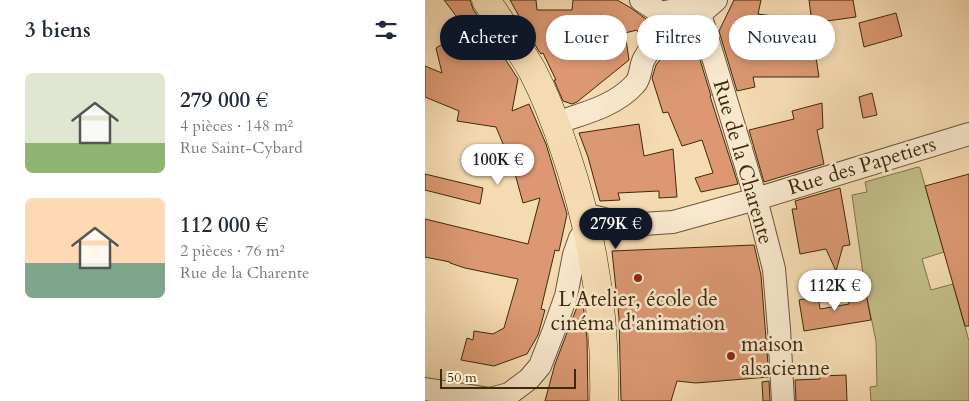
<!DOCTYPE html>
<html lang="fr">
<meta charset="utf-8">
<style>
:root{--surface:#fff;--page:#f6f6f7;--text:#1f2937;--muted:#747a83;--accent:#111827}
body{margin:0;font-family:Cardo,serif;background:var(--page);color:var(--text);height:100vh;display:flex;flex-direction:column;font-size:19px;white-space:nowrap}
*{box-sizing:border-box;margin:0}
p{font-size:16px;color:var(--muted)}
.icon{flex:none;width:28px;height:28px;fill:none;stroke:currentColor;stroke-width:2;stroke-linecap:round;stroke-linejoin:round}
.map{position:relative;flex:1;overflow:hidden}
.side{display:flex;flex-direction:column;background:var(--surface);width:425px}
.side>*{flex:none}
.hud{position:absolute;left:15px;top:15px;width:454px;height:45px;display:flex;gap:10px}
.scale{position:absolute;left:15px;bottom:12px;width:136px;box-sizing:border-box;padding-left:5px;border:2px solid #3f290b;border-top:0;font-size:14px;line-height:18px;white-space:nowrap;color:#3f290b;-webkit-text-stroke:4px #f8e8cd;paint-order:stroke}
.price{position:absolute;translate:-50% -42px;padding:0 11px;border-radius:18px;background:#fff;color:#222;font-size:16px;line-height:32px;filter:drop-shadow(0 1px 2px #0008)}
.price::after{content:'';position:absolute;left:50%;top:30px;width:15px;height:11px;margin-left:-8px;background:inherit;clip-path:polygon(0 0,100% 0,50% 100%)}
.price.current{background:var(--accent);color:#fff}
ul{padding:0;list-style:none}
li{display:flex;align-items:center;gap:15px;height:125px;padding:0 25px}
li span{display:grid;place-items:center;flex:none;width:140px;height:100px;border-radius:8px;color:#555}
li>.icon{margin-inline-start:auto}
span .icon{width:60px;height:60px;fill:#fffc;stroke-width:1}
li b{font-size:21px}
h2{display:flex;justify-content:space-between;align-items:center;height:60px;padding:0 25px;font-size:21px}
.pill{padding:0 18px;border-radius:22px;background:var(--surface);box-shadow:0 2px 8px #0003;font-size:18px;line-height:45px}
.pill.current{background:var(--accent);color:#fff}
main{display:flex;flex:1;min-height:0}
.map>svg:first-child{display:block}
</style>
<main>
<section class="side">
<h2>3 biens<svg class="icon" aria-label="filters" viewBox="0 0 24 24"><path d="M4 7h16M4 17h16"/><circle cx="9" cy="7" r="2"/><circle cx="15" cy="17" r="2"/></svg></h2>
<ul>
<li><span style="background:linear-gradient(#dfe7d0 70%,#8fb573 0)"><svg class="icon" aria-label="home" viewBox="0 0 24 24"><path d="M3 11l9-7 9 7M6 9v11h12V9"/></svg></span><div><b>279 000 €</b><p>4 pièces · 148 m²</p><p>Rue Saint-Cybard</p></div></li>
<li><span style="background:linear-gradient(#ffd9b3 65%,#7fa58c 0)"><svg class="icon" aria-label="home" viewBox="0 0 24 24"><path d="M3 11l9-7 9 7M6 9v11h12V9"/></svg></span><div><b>112 000 €</b><p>2 pièces · 76 m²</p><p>Rue de la Charente</p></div></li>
</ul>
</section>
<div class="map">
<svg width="544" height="401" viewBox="0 0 544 401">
<rect width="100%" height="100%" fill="#f5dbb2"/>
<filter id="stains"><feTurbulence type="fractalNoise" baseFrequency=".004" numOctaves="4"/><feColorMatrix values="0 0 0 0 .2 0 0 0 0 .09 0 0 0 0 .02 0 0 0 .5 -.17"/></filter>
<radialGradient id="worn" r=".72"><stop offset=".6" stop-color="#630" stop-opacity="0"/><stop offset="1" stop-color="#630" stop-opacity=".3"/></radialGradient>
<path fill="#c2be88" stroke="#80744a" d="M493,167l2,1 24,84 -22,7 9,31 22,-6 16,57v60h-98l-1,-14 7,-1 -1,-45 -11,-53 -13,-93 15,-3 -2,-10z"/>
<g fill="#db9872" stroke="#3f290b">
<path d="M19,0h26l3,9 45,70 -6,32 17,-7 17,40 21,70 -8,37 -4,-1 -14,59 4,1 -7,25 -11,19 -33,12 -33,-6 6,-22 6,2 1,-9 19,3 11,-6 14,-49 -53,-11 -15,-5v-1l-25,-5v-38l103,25 12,-46 -17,5 -9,-33 -18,-43 -39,-6 2,-10 -34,-14v-31l17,7 -6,-25 30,-19z"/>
<path d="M85,0h26l1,10h35l1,-10h44l14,8 27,20 -17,13 -4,-11 -12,3 4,27 -52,42 -5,2 -9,-3 -9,-21h2l-13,-27 -2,1 -3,-4z"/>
<path d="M309,0h27l-3,14 22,3 -2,26 36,1 5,33h-66l2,10 -18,4 -18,-60z"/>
<path d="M384,0h44l3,17 -44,6z"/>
<path d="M471,13l6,23 -38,11 -5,-24z"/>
<path d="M270,43l16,53h-1l28,88 -37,8 -6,-14 18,-5 -11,-33 -20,6 -14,-34 -5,1 -11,-35 4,-13 7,-9 12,-7z"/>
<path d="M447,93l5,22 -14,3 -4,-21z"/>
<path d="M397,103l1,25 -6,2 7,34 -60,18 -15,-52 45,-11 -2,-8z"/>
<path d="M214,124l5,32 29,-7 4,48 -18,1v-7l-41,2 2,7 -20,1 -12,-44 -9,-24z"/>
<path d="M0,174l58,14 -3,16 -55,-14z"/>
<path d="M544,174v152h-4l-40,-140z"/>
<path d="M415,188l10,57 -7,1 -7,25 -10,-22 -26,5 -8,-45h5l-2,-8z"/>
<path d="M329,245l7,30 8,102 -73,6 -19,-2 -6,20h-50l-2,-83 -7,-67z"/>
<path d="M440,288l6,32 -67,11 -5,-31 19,-4 2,13 29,-5 -3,-13z"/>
<path d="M157,294l5,45 1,62h-43l10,-37z"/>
<path d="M421,375l1,26h-51l-1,-21 25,-1v-3z"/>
<path d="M344,381l1,20h-7l-1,-19z"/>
</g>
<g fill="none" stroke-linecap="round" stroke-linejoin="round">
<g stroke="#6c5635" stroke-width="24">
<g id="minor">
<path d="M216,0l20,13 28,-6 11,7"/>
<path d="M275,14l56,185 18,70 5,60 4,72"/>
<path d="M275,14l16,-14"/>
<path d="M131,123c28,-10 58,-16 79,-39 6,-6 5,-18 9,-25 10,-22 39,-26 60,-32"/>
<path d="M159,214l43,11 46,-3 83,-23 213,-65"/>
<path d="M0,389l65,10 19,-5 20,-15 11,-13 14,-36 12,-34 8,-41 6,-17 7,-9"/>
</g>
</g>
<g stroke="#3f290b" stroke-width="29">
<path id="major" d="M61,0c15,23 32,46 46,70 14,27 25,56 34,84 27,80 40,163 38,247"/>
</g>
<use href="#minor" stroke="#f8e8cd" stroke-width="22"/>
<use href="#major" stroke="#f5dbb2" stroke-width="28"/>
</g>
<g fill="#8f2418" stroke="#f8e8cd" stroke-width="2">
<circle cx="213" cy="278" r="5"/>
<circle cx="306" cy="356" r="5"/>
</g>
<g text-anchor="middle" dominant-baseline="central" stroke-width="5" stroke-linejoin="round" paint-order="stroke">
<g font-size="21" fill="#3f290b" stroke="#f8e8cd">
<text transform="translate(318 162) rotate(74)">Rue de la Charente</text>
<text transform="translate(437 166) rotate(-17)">Rue des Papetiers</text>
</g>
<g font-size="21" fill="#3f290b" stroke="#f8e8cd">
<text x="213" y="299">L'Atelier, école de<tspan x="213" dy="24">cinéma d'animation</tspan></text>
<text x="316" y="344" text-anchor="start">maison<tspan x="316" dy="24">alsacienne</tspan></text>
</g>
</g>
<rect width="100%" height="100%" filter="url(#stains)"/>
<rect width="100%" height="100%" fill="url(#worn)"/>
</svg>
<div class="scale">50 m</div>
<b class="price" style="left:73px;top:186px">100K €</b>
<b class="price current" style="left:191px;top:250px">279K €</b>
<b class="price" style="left:410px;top:312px">112K €</b>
<div class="hud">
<a class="pill current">Acheter</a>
<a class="pill">Louer</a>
<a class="pill">Filtres</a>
<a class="pill">Nouveau</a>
</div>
</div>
</main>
